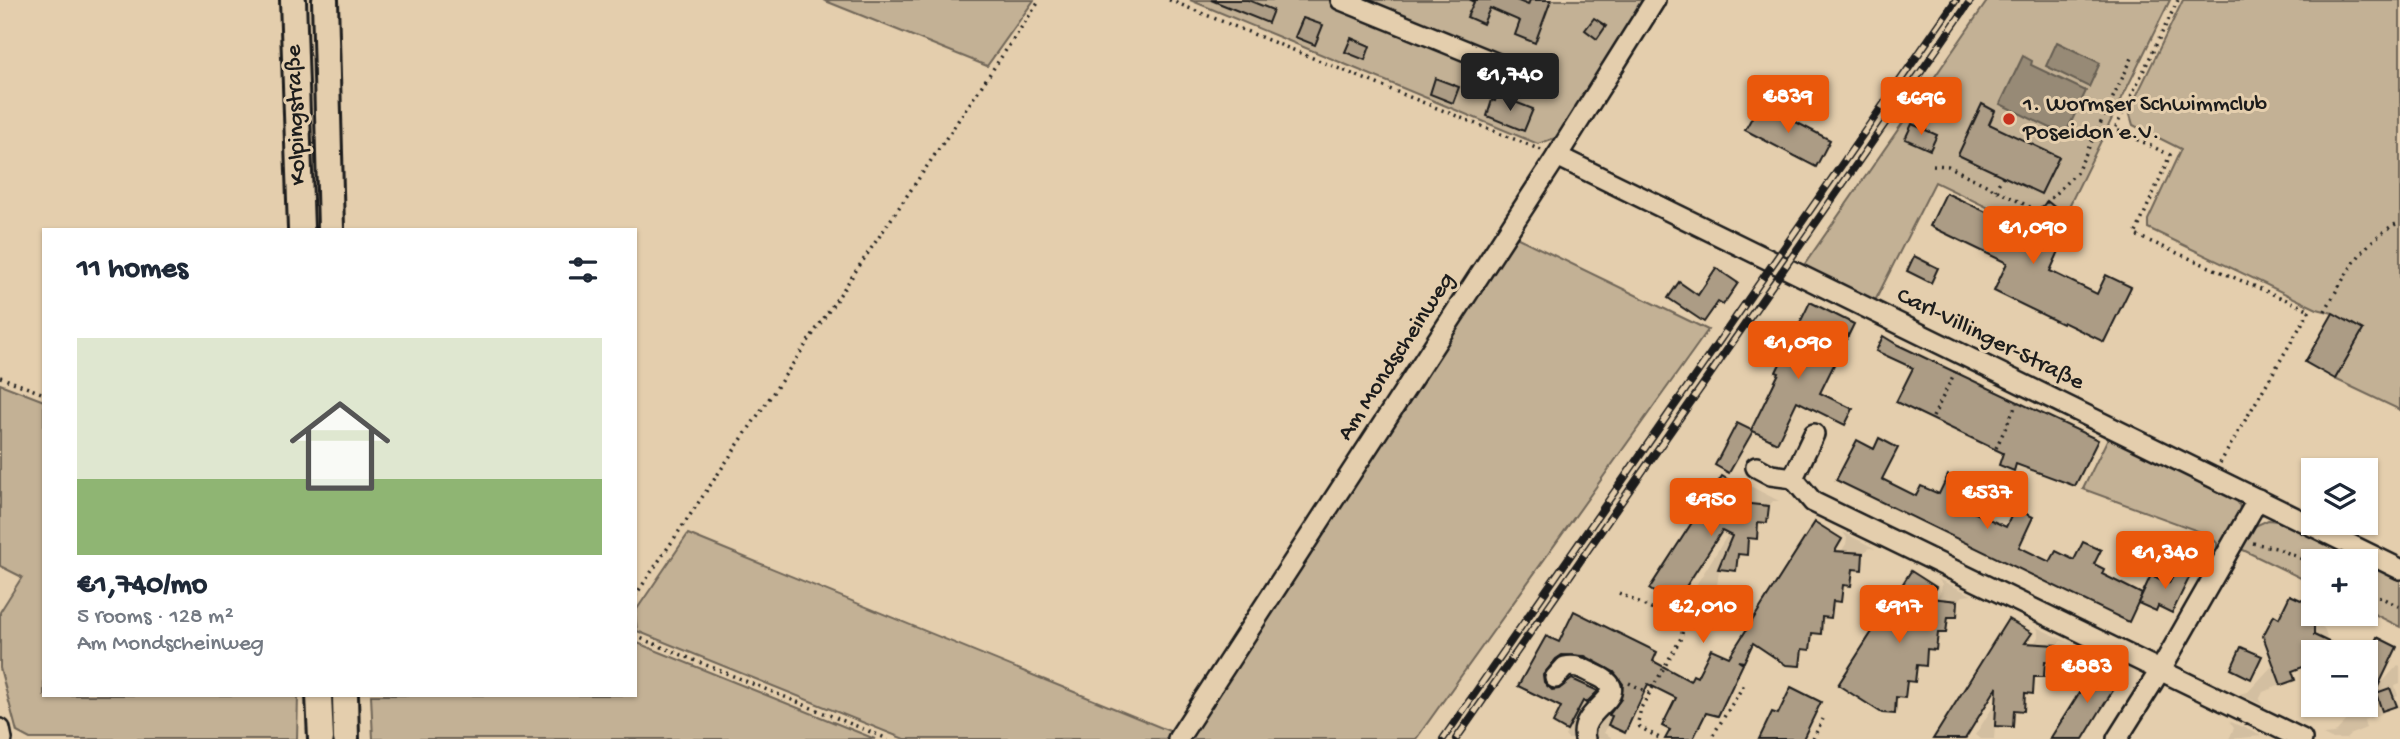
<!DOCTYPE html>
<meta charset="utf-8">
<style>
:root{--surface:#fff;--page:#f2f2f3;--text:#1f2937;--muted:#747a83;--accent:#ea580c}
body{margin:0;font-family:"Gochi Hand",sans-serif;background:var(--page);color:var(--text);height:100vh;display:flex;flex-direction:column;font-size:26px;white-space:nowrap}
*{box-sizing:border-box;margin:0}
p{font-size:23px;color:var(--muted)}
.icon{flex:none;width:38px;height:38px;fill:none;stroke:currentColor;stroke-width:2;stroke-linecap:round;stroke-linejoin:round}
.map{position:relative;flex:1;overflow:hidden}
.panel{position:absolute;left:42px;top:228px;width:595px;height:469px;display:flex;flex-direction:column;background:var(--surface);border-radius:0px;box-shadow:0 2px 5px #0004}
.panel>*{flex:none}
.controls{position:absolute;left:2301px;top:458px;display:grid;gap:14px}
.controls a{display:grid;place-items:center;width:77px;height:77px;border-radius:0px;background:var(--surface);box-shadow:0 2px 5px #0004;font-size:35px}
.price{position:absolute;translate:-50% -60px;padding:0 16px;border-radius:7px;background:var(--accent);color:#fff;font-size:23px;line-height:46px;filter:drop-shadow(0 2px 4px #0008)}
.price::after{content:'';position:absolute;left:50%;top:42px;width:21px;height:16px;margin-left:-10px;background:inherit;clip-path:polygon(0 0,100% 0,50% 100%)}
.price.selected{background:#222;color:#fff}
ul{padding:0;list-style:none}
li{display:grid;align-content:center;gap:14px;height:371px;padding:0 35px}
li span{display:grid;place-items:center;height:217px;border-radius:0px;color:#555}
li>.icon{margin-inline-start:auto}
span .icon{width:126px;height:126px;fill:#fffc;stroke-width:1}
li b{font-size:30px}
h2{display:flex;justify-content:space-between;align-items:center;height:84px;padding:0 35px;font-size:30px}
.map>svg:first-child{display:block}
</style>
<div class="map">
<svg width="2400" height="739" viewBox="0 0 2400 739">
<rect width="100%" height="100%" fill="#e4cead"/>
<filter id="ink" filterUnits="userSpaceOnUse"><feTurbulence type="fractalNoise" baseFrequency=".0143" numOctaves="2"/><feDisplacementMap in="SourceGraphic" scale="14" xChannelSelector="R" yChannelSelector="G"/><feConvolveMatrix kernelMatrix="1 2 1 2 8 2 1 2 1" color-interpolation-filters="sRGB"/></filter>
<g filter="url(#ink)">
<g fill="#d3bfa1">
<path d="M1748,485l31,16h-6l-4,5 -9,-1 -31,48 -2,17h-8l-2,16h-9l-1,16 -9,-1 -7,-8 60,-95 1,-7z"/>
<path d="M1843,532l33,17 -6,-1 -7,5 -9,-1 -1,17h-9l-20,32 -2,16h-9l-27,23 60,-96 1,-6z"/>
<path d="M1938,579l34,16 -9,1 -5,5 -8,-1 -52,81 -2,16 -9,-1 -7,-7 61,-98 1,-7z"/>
<path d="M2312,623l12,5 3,10 -18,6 3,10 -19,7 4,10 -19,6 3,8 -18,7 -4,8 4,5 -25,-11 10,-2z"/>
<path d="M2034,626l34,16 -7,-1 -5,4h-10l-1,16h-10l-20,32 -1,17h-9l-1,16h-9l-1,13h-13l-6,-4 63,-98v-7z"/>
<path d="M1558,650l71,36 -25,47 7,4 -1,2h-42l-3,-3 17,-35 11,5 8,-15 -5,-3 3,-5 -21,-11 -7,4 -8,15 -24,-13z"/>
<path d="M2398,665l2,1v18l-5,2 3,10 -18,7 3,10 -19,7 2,8 -15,6 -5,5h-15l-8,-4 11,-1 27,-29h5v-5z"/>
<path d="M2229,721l33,15 -33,3 5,-11z"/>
</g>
<g fill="#c3b195" stroke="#706658" stroke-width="2">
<path d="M823,0h211l-47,66z"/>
<path d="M1190,0h459l-88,136 -23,8z"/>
<path d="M1988,0h182l-117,239 -118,-57 -61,121 -72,-35z"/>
<path d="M2183,0h217v410l-65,-31 28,-49 -30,-17 -16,-4 -169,-81v-8l33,-71 -48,-24 -4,-14z"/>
<path d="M1514,236l194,94 -292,409h-231z"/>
<path d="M0,384l44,17v294h254l-1,44h-267l-13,-7 -17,-64v-56l22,-35 -22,-11z"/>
<path d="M2109,436l122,59c6,5 11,10 8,19l-23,39 1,-10 -8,-8 -126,-46z"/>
<path d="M2268,520l17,2 115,55v50l-34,-17v-48h-52l-1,22 -72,-35 14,-23z"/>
<path d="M688,534l484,198 -4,7h-264l-267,-108 -2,-19z"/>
<path d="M635,642l240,97h-502l-2,-44h264z"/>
</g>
<g fill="#978a76" stroke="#665e52" stroke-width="2">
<path d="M2057,42l43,21 -11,24 -43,-21z"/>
<path d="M2023,56l9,5 -1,4 55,26 -21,44 -65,-31z"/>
</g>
<g fill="#ac9c85" stroke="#1c1c1c" stroke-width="2">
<path d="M1211,0h37l25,10 -5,13z"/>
<path d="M1470,0h46l12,5 2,-5h21l-16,43 -20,-8 5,-14 -30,-13 -7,16 -16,-7 7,-15z"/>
<path d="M1303,18l20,7 -8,20 -20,-8z"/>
<path d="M1594,18l12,8 -9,13 -12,-9z"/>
<path d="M1351,38l19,8 -5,14 -20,-8z"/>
<path d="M1435,78l24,9 -6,16 -23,-9z"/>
<path d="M1497,95l36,14 -9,22 -37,-15 5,-16 3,1z"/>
<path d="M1760,103l70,37 -14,27 -71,-37z"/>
<path d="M1982,104l13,7 -6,13 70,33 -18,37 -83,-39z"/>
<path d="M1912,124l25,11 -7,15 -25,-11z"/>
<path d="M1946,193l78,37 23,-29 17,14 -21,26 17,8 -10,22 47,23 9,-19 25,12 -27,55 -41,-20 -1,2 -68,-33 13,-28 -77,-37z"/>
<path d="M1914,256l24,12 -7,15 -24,-12z"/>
<path d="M1716,268l22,15 -15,22 -5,-3 -14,20 -36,-24 11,-16 19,13z"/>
<path d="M1810,302l44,22 -34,69 33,16 -8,16 -48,-24 -20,42 -24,-12 -24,42 -14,-8 22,-42 14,7 28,-57 -3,-1z"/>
<path d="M2333,313l30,17 -28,49 -30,-17z"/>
<path d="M1883,336l15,9 200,95 -23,46 -59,-22 -2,7 -15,-6 4,-12 -107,-51 17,-34 -37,-17z"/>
<path d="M1879,438l19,10 -16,31 34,17 5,-10 18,8 9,-19 18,8 -10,21 50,23 9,-19 18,9 -14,30 31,15 6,-11 18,9 9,-18 18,8 -7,14 10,5 -2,5 40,20 -13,28 -293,-142 21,-40 17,9z"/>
<path d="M1722,476l25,15 -7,12 29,3 -2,17 -9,-1 -1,17 -9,-1 -1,17 -9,-1 -2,17 -18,-2 14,-33 -10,-5 -48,74 -25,-16z"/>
<path d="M1815,522l27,17 -7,12 28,2 -1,17 -9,-1 -2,17 -8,-1 -2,17 -8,-1 -2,17 -9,-1 -1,17 -9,-1 -2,17 -8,-1 -2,17 -14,-1 -33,-22 -9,19 -6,-1 5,3 -25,52 -12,-3 -13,26h-28l5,-9 -8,-4 14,-28 -28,-14 -23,49 -17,-8 4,-9 -3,-1 12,-16 2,-15 -9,-12 -29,-16 -23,-1 -6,4 -13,16 1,7 8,8 7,-1 13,-10 26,12 -12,12 -3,-2 -16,30 -14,-8 8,-16 -43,-21 28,-50 13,6 15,-31 83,41 -4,9 37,20 3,-6 4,2 14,-28 18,8z"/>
<path d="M2178,565l14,7 -20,41 -14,-7 -2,5 -18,-8 13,-28 18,8z"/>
<path d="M1911,571l25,16 -6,11 28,3 -1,16h-9l-2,16h-8l-2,17 -9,-1 -1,17 -9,-1 -2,17 -8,-1 -2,17 -9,-1 -1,17 -13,-1 -44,-28z"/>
<path d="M2290,595l24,11v29l19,9 -26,10 4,10 -19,7 3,9 -14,5 -18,-49 11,-21 5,3z"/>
<path d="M2008,619l24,14 -7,10 31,2 -1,17 -10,-1 -1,16h-10l-1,17 -8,-1 -1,18 -10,-1 -1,17 -18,-1 2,-39 -32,52h-32z"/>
<path d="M2377,637l20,10 -22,46 -9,-25v-9z"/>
<path d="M2241,647l21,9 -11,23 -20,-10z"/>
<path d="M2098,663l23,15 -21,33 -17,28h-33z"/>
<path d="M1791,687l30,15 -18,37h-44l13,-27 6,2z"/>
<path d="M2390,688l7,18 -15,5 -6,-18z"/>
</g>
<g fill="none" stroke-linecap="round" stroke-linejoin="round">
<g stroke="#1c1c1c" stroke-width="24">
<g id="minor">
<path d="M1341,0l184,75"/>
<path d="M1557,156l843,413"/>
<path d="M1756,467l15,8 22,3 20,24 489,237"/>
<path d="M1793,478l21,-44"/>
<path d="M1555,678l10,-11c12,-3 20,3 31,8 44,20 -20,33 -11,64"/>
<path d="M0,729l2,10"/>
<path d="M1178,739l379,-583 98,-156"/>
<path d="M2117,739l44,-70 97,-170"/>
</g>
</g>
<g stroke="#1c1c1c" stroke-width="30">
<g id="major">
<path d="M293,0l8,229"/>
<path d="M325,0l6,229"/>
<path d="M319,695l2,44"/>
<path d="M345,695l1,44"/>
</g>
</g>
<g stroke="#1c1c1c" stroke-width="3.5" stroke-dasharray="2 5" stroke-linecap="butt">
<path d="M1169,0l372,150"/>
<path d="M2178,0l-63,129 55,26 -35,80 175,75 -90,153"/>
<path d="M1933,165l15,1 86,43 5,1 38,-38 56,-116"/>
<path d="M1995,190l8,-14"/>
<path d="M2325,311c20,-35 37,-71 75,-89"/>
<path d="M0,377l44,17"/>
<path d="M1933,417l23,-47"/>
<path d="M1996,448l21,-45"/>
<path d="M2253,543l23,5 38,16"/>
<path d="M2366,590l34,17"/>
<path d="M1619,593l58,29 6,7 -2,9 -40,70 -3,14 2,5 21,12"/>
<path d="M635,596l405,-596"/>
<path d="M635,636l253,103"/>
<path d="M1629,683l20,10"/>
<path d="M1713,735l32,-52"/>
<path d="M1813,739l10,-20"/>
</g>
<use href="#minor" stroke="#e4cead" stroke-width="19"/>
<use href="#major" stroke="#e4cead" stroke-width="24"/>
<g stroke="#1c1c1c" stroke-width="8">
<g id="rail">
<path d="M1443,739l513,-739"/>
<path d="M1456,739l515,-739"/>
</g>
</g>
<use href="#rail" stroke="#e4cead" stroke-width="5" stroke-dasharray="16" stroke-linecap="butt"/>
</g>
</g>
<circle fill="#c8321e" stroke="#e4cead" stroke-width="2.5" cx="2009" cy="119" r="7"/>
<g text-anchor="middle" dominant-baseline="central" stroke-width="6" stroke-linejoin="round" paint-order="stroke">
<g font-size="24" fill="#1c1c1c" stroke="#e4cead" text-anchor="start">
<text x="2023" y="105">1. Wormser Schwimmclub<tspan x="2023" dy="28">Poseidon e.V.</tspan></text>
</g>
<g font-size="24" fill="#1c1c1c" stroke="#e4cead">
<text transform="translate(297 115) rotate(-92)">Kolpingstraße</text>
<text transform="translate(1990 340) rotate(26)">Carl-Villinger-Straße</text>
<text transform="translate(1397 357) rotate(-57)">Am Mondscheinweg</text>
</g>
</g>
</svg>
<div class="controls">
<a><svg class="icon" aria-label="layers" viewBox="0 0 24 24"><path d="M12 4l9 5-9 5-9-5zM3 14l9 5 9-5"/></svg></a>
<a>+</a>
<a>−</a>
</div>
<b class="price selected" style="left:1510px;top:113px">€1,740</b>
<b class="price" style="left:1788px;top:135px">€839</b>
<b class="price" style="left:1921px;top:137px">€696</b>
<b class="price" style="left:2033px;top:266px">€1,090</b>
<b class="price" style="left:1798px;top:381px">€1,090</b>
<b class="price" style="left:1987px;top:531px">€537</b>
<b class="price" style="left:1711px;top:538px">€950</b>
<b class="price" style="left:2165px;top:591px">€1,340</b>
<b class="price" style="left:1703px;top:645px">€2,010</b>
<b class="price" style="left:1899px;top:645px">€917</b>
<b class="price" style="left:2087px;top:705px">€883</b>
<section class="panel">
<h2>11 homes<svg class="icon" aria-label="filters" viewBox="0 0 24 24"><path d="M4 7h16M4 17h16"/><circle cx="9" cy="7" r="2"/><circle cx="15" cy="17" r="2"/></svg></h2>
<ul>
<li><span style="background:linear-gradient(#dfe7d0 65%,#8fb573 0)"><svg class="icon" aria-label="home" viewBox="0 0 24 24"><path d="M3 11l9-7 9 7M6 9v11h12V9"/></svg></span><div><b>€1,740/mo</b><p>5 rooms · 128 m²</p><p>Am Mondscheinweg</p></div></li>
</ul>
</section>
</div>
